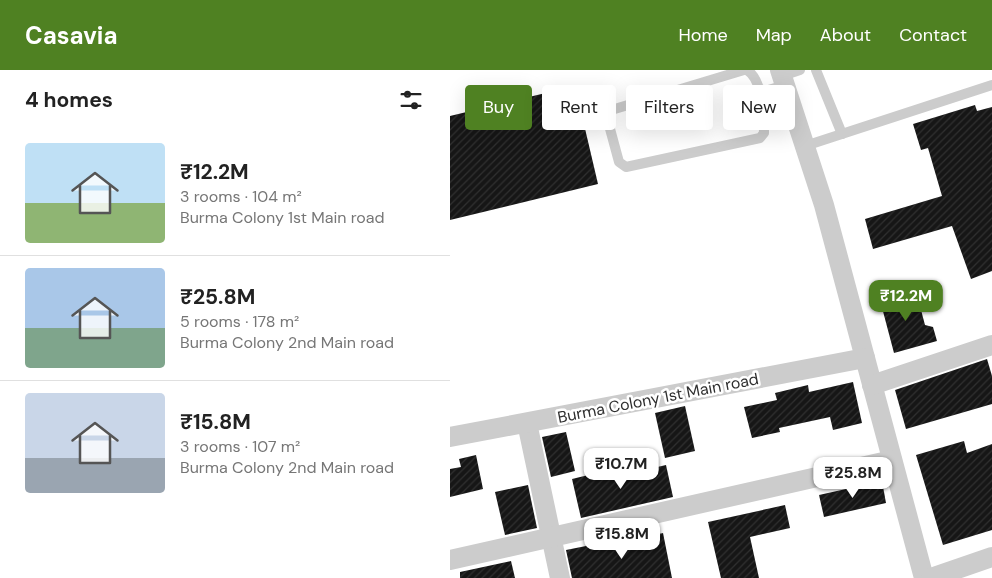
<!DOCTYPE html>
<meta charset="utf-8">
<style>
:root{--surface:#fff;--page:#f6f6f6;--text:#222;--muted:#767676;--line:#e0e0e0;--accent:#4f8122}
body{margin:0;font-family:"DM Sans",sans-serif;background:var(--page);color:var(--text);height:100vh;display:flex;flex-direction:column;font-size:19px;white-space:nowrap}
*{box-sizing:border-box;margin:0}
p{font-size:16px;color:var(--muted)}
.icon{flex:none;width:28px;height:28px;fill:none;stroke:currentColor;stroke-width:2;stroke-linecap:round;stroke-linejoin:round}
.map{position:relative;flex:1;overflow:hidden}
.details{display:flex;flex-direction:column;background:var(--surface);width:450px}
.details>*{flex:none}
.top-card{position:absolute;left:15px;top:15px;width:451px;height:45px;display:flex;gap:10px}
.price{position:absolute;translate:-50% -42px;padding:0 11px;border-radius:10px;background:#fff;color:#222;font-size:16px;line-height:32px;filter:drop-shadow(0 1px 2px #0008)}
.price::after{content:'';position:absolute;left:50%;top:30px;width:15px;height:11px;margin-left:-8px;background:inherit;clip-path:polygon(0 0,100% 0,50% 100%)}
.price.current{background:var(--accent);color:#fff}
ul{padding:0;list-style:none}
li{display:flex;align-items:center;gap:15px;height:125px;padding:0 25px}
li+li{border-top:1px solid var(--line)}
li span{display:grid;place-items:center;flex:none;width:140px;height:100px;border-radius:5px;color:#555}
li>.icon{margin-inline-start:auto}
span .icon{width:60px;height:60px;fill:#fffc;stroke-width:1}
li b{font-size:21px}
h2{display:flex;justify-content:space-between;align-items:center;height:60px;padding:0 25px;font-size:21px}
.chip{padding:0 18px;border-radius:5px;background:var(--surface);box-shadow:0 5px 20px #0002;font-size:18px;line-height:45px}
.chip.current{background:var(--accent);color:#fff}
header{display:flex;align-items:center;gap:30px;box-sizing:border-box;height:70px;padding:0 25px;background:var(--accent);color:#fff}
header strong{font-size:24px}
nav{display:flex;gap:28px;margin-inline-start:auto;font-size:18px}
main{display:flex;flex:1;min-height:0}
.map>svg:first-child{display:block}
</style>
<header>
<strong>Casavia</strong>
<nav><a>Home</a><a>Map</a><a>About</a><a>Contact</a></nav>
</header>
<main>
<section class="details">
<h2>4 homes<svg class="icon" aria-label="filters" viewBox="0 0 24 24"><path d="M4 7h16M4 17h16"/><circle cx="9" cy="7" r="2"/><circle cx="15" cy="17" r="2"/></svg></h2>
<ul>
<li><span style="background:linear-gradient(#bfe0f5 60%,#8fb573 0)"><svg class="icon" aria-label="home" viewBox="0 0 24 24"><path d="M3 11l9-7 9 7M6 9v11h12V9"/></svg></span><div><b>₹12.2M</b><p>3 rooms · 104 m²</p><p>Burma Colony 1st Main road</p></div></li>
<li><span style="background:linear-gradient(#a9c7e8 60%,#7fa58c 0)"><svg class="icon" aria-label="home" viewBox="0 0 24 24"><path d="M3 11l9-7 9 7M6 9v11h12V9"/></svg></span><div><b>₹25.8M</b><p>5 rooms · 178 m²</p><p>Burma Colony 2nd Main road</p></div></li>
<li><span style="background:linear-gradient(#c9d6e8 65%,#9aa5b1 0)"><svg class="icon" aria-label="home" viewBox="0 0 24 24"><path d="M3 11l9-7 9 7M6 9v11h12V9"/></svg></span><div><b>₹15.8M</b><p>3 rooms · 107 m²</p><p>Burma Colony 2nd Main road</p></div></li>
</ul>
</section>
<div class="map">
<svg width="542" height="508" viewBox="0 0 542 508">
<defs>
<pattern id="building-hatch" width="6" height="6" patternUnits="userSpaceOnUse" patternTransform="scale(1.25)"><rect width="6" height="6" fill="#161616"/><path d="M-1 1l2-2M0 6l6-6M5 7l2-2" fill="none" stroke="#303030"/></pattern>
</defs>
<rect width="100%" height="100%" fill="#fff"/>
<g fill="url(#building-hatch)">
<path d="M125,16l23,98 -148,36v-104z"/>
<path d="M525,35l2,6 15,-4v164l-21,8 -19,-53 -79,23 -8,-30 77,-23 -14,-48 -7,2 -8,-26z"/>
<path d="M466,221l9,34 8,2 4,14 -43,12 -14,-53z"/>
<path d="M537,289l5,17v28l-86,25 -11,-39z"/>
<path d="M403,312l9,41 -29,7 -3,-13 -51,11 1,4 -28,6 -8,-31 33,-7 -2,-7 33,-8 1,7z"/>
<path d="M235,336l10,45 -30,7 -10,-45z"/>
<path d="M116,362l9,39 -24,6 -9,-40z"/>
<path d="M514,371l3,12 25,-9v86l-49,15 -27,-90z"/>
<path d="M26,385l7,34 -33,8v-28l11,-2 -2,-8z"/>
<path d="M216,395l7,32 -92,21 -9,-39 49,-12 2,8z"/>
<path d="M432,411l4,22 -62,14 -5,-22z"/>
<path d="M78,415l9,43 -32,7 -10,-43z"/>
<path d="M335,435l5,23 -40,9 9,41h-38l-13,-56z"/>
<path d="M213,463l9,45h-100l-6,-28 25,-5 2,4z"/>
<path d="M61,491l4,17h-55v-6z"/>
</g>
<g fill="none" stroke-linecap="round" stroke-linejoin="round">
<g stroke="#ccc" stroke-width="10">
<path d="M294,0l-136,41 -2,3 13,48 7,5 134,-29 4,-5c0,-17 -1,-53 -17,-63"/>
<path d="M366,0l26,64"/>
<path d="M332,6l18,-6"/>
<path d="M308,18l7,3 20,-6"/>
<path d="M355,76l187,-61"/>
</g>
<g stroke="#ccc" stroke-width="20">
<path d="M330,0l44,135 100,373"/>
<path d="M422,315l120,-40"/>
<path d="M77,353l33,155"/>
<path d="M0,367l415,-79"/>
<path d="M0,490l442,-100"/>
<path d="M481,508l61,-21"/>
</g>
</g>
<g text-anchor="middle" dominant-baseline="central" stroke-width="5" stroke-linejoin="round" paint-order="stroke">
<g font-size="16" fill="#2f2f2f" stroke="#fff">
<text transform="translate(208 328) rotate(-11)">Burma Colony 1st Main road</text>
</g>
</g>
</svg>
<b class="price current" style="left:456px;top:252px">₹12.2M</b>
<b class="price" style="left:171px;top:420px">₹10.7M</b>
<b class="price" style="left:403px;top:429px">₹25.8M</b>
<b class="price" style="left:172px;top:490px">₹15.8M</b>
<div class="top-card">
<a class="chip current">Buy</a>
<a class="chip">Rent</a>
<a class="chip">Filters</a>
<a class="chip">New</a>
</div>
</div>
</main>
